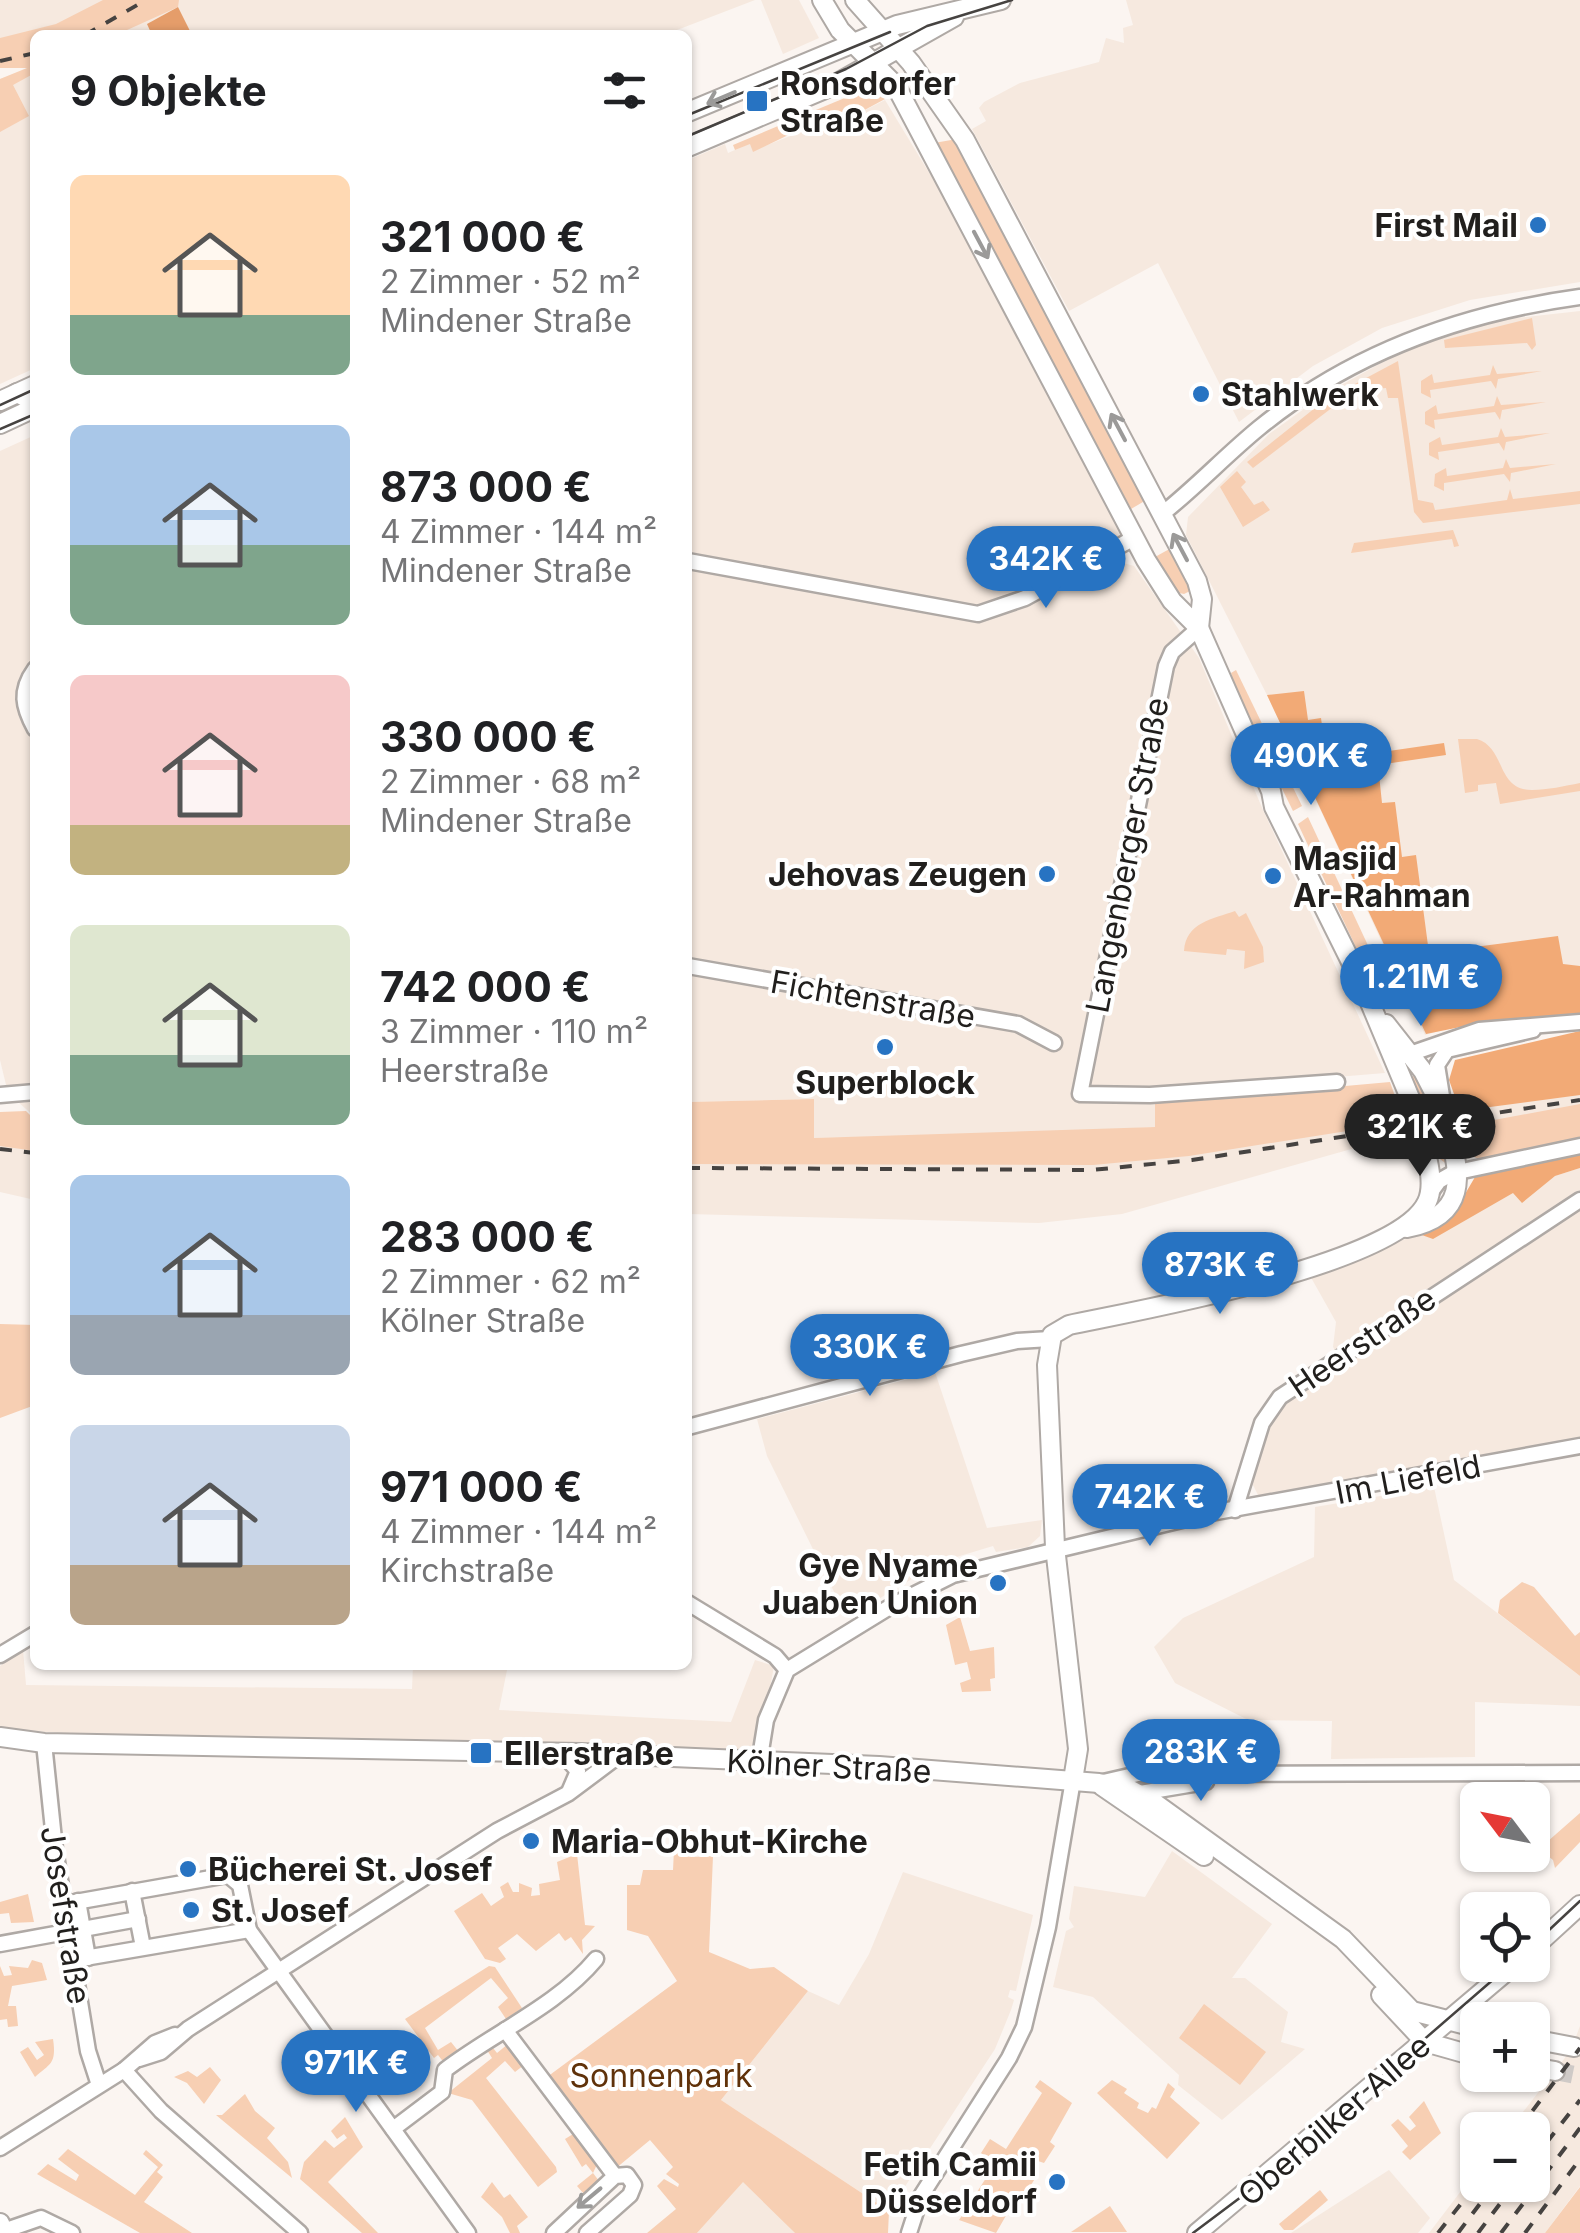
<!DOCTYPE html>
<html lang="de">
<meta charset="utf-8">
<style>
:root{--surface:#fff;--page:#f6f6f6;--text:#202124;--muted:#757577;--accent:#2773c2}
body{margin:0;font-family:Inter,sans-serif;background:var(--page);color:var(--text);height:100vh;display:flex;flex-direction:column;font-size:38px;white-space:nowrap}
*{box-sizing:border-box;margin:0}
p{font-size:32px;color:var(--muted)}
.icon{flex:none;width:55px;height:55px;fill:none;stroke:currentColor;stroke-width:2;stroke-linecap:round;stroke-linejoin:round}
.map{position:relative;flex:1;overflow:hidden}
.panel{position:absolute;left:30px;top:30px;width:662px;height:1640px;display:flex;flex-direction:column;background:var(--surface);border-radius:15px;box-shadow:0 2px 8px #0004}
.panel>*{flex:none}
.needle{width:65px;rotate:302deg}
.controls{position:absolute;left:1460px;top:1782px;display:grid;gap:20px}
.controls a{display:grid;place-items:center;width:90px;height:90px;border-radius:15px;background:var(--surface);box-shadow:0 2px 8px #0004;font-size:50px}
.price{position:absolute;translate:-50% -85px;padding:0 22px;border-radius:35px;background:var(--accent);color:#fff;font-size:32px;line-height:65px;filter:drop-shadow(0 2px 5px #0008)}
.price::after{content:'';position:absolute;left:50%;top:60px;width:30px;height:22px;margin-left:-15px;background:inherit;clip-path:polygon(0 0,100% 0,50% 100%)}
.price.active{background:#222;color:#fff}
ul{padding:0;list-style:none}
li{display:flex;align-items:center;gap:30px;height:250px;padding:0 40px}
li span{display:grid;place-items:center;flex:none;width:280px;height:200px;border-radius:15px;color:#555}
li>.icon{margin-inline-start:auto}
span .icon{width:120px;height:120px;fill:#fffc;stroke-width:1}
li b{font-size:42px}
h2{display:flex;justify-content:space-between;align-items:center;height:120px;padding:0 40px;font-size:42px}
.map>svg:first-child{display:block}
</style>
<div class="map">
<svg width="1580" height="2233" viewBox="0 0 1580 2233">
<rect width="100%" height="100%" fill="#fbf5f1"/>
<g fill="#f6e9df">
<path d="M0,0h755l-91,35h-548l28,-15 -109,15 -35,27z"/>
<path d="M761,0h38l20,38 -36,16z"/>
<path d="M1126,0h454v282l-110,18 -88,28 -69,38 -74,56 -81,-159 -89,48 -97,-182 14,-8 -7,-13 5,-6 36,-19 79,-21 7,-24 18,5 -1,-15 10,-3z"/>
<path d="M35,66v302l-35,16v-305z"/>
<path d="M885,100l106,175 133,262 -116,62 -31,11 -289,-56v-394l37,-16 3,9 23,-10 3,7 62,-24 6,6z"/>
<path d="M1580,311v701l-91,5 -64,18 -158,-340 -81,-160 2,-18 81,-83 56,-40 67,-37 59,-24 47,-13z"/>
<path d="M35,435v682l-27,-24 -8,-33v-609z"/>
<path d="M1120,562l14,4 65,92 64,152 122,263 -219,18 -11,13 1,23 -160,8 -183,3v-39l-125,3v-537l293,54z"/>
<path d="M1580,1084v29l-118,13 -6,-22 23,-8z"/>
<path d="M1403,1115l5,18 -286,81 -83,9 -351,-9v-54l691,-36z"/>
<path d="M0,1139l35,4v57l-35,-8z"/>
<path d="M1580,1168v276l-320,55 -9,-18 21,-61 17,-19 53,-40 -9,-14 3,-25 -27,-48 110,-40 14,4 81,-47 25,-3 16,-12z"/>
<path d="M935,1372l52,156 55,-8 -2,16 -12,11 -32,5 -3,-6 -53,16 -93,56 -80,-162 -10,-37z"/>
<path d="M1434,1487l20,93 126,96v30l-105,-4v55l-144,2 1,-38 -84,-1 -73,-37 -21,-36 29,-29 131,-61 1,-50z"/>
<path d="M23,1649l3,36 386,4 1,-24h95l-9,45 232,12 24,-62 19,6 -15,83 -14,9 -282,-17 -355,-5 -108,-7v-63z"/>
<path d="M1172,1851l100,73 -40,54h13l43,34 -7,30 24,7 -83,71 -44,-35 1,-10 -86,-78 -40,-10 13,-56 8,-4 -5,-8 5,-33 71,11z"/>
<path d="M903,1872l130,43 -17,76 -6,-1 -2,7 6,3 -3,10 -16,39 -106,162 -168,-111 87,-109 31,14 30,-51z"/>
<path d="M1580,2026v160l-35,47h-116l48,-63 1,15h54v-55h-23l62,-80z"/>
<path d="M1389,2170l41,48 -12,15h-127z"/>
<path d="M743,2181l15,13 37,39h-98z"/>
</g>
<g fill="#f7cfb3">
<path d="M103,0h76l-1,7 -62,28h-81l-2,39 -20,11 16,31 -29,16v-53l27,-11h-27v-30l56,-14z"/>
<path d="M864,90h11l10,9 -63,34 -11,-21z"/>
<path d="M809,113l4,10 -60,29 -3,-8 -15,6 -2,-5z"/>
<path d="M957,139l191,360 -17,10 -197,-366z"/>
<path d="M1532,318l4,27 -4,5 -5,-7 -82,5 -1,-8z"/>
<path d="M1398,361l20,139 15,3 2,7 72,-10 3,-11 3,10 67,-8v13l-157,19 -9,-11 -16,-114h-10l-2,-10 -32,3 -101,77 -6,-6 78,-62z"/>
<path d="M1493,365l4,9 45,-3 -44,8 -2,10 -5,-8 -61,9 1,8 -10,-5v-12l11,-7 2,9 56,-8z"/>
<path d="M1497,396l4,9 45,-3 -44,8 -2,10 -5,-8 -61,8 1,9 -10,-5v-12l11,-7 2,9 56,-8z"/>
<path d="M1501,428l4,9 45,-4 -44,9 -2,9 -5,-8 -61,9 1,8 -10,-5v-12l11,-6 2,8 56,-8z"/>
<path d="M1506,459l4,9 46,-4 -45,9 -1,9 -6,-8 -60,9v8l-10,-5 1,-12 11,-6 1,8 56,-8z"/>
<path d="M1237,471l9,11 -5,5 13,18 9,-4 7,9 -27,17 -23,-40z"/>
<path d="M1453,530l6,16 -5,1 -2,-8 -101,14 3,-10z"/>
<path d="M1173,547l19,43 -8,4 -9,-2 -20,-35z"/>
<path d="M1236,670l66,136 -9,5 -54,-110 -8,-28z"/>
<path d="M1477,739c29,9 19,51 55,51 15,0 33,-4 48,-7v8l-80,13 -4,-21 -18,2v6l-13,2 -7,-54z"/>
<path d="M1308,817l71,152 -10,6 -71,-151z"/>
<path d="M1235,911l4,6 7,-4 17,34 1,15 -20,7 1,-18 -18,-2 -1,6 -42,-4c2,-29 29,-32 51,-40z"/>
<path d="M1415,1074l20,32 14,60 -14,-11 -23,-77z"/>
<path d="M1390,1082l14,40 -215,34 -96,9 -405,-1v-62l126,-3v39l341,-11v-24z"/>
<path d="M1580,1104v35l-96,23 -15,-8 -7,-28z"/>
<path d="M26,1111l7,7 2,33 -35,-5v-34z"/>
<path d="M0,1324l35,1v80l-35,13z"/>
<path d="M1522,1582l12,5 41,49 5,-4v44l-82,-63 2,-13z"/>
<path d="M960,1617l10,34 24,-4 1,31 -5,1 1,12 -29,1 -2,-9 11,-4 -4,-17 -12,3 -9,-40z"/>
<path d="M1580,1813v29l-25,26 -2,-8 -14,-11z"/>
<path d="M686,1830l8,1 -1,26 20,-1 -4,96 41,17 24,-2 34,24 -87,109 168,111 -1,22h-93l-52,-51 -46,51h-50l29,-24 -19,-23 7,-7 14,8 1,-3 -13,-10 7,-7 -23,-27 -35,29 -68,-92 130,-96 -29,-45 -21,-6v-45h13l3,-15h30l1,-20h11z"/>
<path d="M577,1854l8,71 10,1 -13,14 1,14 -12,-17 -6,4 -6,-8 -23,18 -19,-17 -19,14 8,11 -6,4 -15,-4 -31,-48 28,-18 9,13 13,-9 -4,-10 8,-5 5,10h6v-9l13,5 -1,8 9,-1 -1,-11 21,-4 -3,-18z"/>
<path d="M28,1894l6,28 -23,1 -2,-10 -9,1v-12z"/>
<path d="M32,1960l10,3 5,17 -35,6 -4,20h8l2,20 -10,1 -1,-8 -7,1v-54l4,10 8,-1 -3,-9 19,2z"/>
<path d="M489,1966l6,1 27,41 -16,11 -8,-12 10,-9 -17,-20 -66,50 13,22 13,-8 8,10 -14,12 -7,-9 -4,3 -29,-39z"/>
<path d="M1204,2004l62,48 -26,33 -61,-47z"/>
<path d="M53,2039c4,26 -4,25 -18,38l-15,-25 8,-5 9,13 7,-5 -9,-13z"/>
<path d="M489,2043l8,10 11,-9 16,21 -9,7 -10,-11 -19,17 70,89 1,5 -19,15 -66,-87 -24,-7 44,-35 -7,-11z"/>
<path d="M395,2046l22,31 -16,12 -22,-31z"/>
<path d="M210,2067l11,13 -17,24 -17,-21 -13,-6 14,-6 9,6z"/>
<path d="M1040,2080l32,23 -22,39 5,4 -11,17 -6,-2 -8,13 6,3 -12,19 -5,-3 -23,40 -37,-13 36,-56 -14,-11 9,-14 16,10 36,-56 -7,-6z"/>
<path d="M1112,2080l15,9 -3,4 15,10 -2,5 11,5 4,-6 4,2 12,-26 7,6 -5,8 30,26 -33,36 -70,-66z"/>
<path d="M245,2094l10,17 20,17 -8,10 21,24 4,16 -76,-63h6z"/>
<path d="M1424,2101l17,32 -31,27 -8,-8 6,-6 -17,-21 7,-6 12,12 6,-5 -7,-9z"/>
<path d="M345,2117l18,30 -35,35 50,51h-16l-62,-54 4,-17 21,-22 9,8 13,-10 -3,-4 -7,5 -6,-8z"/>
<path d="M578,2131l21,29 -6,13 6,8 -15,13 -7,-8 16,-13 -7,-9 -4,3 -17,-28z"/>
<path d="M68,2149l67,46 23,-28 -15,-13 3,-4 17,15 -6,7 6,5 -19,25 48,31h-52l-103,-59 11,-10 28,17 3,-6 -21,-16z"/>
<path d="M492,2182l12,16 6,-4 18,23 -11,9 3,7h-10l-8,-16 -21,-20z"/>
<path d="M1580,2187v46h-35z"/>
<path d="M1320,2190l8,10 -35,30h-9l-5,-6z"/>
<path d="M1110,2206l17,26h-56z"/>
</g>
<g fill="#f2aa76">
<path d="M1304,691l4,29 13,-2 6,42 117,-17 2,12 -68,10 4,38 13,-1 7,55 14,-2 13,98 129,-17 5,28 17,2v47l-90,8 -64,13 -159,-339z"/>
<path d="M1580,1031v64l-120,16 -11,-31 6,-20z"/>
<path d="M1580,1151v17l-25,8 -33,27 -9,-10 -80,46 -14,-5 39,-28 17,-29z"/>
</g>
<path fill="#e59d6a" d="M178,7l14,28h-40l-5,-11z"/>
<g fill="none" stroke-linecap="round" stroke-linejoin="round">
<path stroke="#cfcac7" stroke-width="18" stroke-dasharray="18 9" stroke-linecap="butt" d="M1555,2071l25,5"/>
<g stroke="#afa9a5" stroke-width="19">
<g id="minor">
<path d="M1162,514c34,-27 64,-59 97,-86 93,-76 204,-115 321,-131"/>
<path d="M688,561l290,53 47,-16 109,-60"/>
<path d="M1199,628l-27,24 -6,14 -86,428 70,1 187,-13"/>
<path d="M35,669c-16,22 -12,38 0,60"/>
<path d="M688,966l330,58 36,19"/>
<path d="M1401,1057l78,-27 101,-8"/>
<path d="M0,1095l35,-3"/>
<path d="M1442,1096l-5,-31 10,-15 86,-20"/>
<path d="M1431,1192l8,-11 14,-8 127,-27"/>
<path d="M688,1427l273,-73 56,-13 33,-2"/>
<path d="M1235,1510l27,-87 18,-26 300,-197"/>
<path d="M688,1603l87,53 12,14"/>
<path d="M0,1655l35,-21"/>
<path d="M44,1743l11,106 33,202 11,34"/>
<path d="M562,1753l16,18 -9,21"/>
<path d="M759,1763l7,-43 21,-50 106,-65 60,-30 258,-62 369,-67"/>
<path d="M1099,1783l39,-9 442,-1"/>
<path d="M1134,1794l72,-12"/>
<path d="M132,1891l11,56"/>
<path d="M78,1901l10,57"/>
<path d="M64,1904l164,-29 12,10 9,45 219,303"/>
<path d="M83,1929l55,-10"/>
<path d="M0,1944l77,-14"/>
<path d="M73,1960l176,-30"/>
<path d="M505,2030l110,146"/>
<path d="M139,2059l22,-7 27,-23 309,-198 72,-38 52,-39"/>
<path d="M124,2070l37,41 139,122"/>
<path d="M393,2129l49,-37 3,-22c48,-37 112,-64 151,-111"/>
<path d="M0,2148l124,-78 31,-27 20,-8"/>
<path d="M3,2231l38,-13 31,15"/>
<path d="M554,2233l61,-57 12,-1 7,10 -4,10 -43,38"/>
<path d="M909,2233l12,-37 88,-138 15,-31 24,-100 25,-147"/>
</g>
</g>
<g stroke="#afa9a5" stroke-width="22">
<g id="major">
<path d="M822,0l18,30 56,56 250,474 26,41 27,27 72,163 3,16 89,179 52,124"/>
<path d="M855,0l56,63 54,77 232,441 5,18 -3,29"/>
<path d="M688,112l209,-87 104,-25"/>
<path d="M688,147l144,-61 122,-69"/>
<path d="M0,401l35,-16"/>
<path d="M0,424l30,-14 3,-9 -16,-8"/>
<path d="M1386,1024l37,47 18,35"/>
<path d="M1407,1228c60,-12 55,-52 41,-99"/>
<path d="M0,1737l44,6 537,10 298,13 220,17 28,5 29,16 187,135 69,72 66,17"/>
<path d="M1073,1780l5,-31 -23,-202 -8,-182 5,-30 17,-10c70,-15 329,-60 358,-123 9,-19 -1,-49 -6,-68"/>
<path d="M1102,1786l102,70"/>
<path d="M1532,1949l48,-44"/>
<path d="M1381,1995l44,47 53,15"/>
<path d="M1532,2039l42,8"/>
<path d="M1532,2067l23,4"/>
<path d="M0,2223l3,10"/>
<path d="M1197,2233l317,-268"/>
</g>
</g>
<use href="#minor" stroke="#fff" stroke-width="14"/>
<use href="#major" stroke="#fff" stroke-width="18"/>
<g stroke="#464341" stroke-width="2.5">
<path d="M688,115l202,-83"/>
<path d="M688,136l158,-67 81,-43 85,-26"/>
<path d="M0,405l35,-16"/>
<path d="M0,429l35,-15"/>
<path d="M1532,1946l48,-45"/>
<path d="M1193,2233l56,-42 261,-226"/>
</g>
<g stroke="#464341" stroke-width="4" stroke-dasharray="12 12" stroke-linecap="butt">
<path d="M85,35l61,-35"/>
<path d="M0,61l35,-8"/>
<path d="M0,1149l35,4"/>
<path d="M688,1168l404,2 100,-10 388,-60"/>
<path d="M1518,2130l62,-82"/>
<path d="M1532,2161l48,-61"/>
<path d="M1438,2233l40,-51"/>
<path d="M1458,2233l36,-48"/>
<path d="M1478,2233l36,-48"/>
<path d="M1501,2233l79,-105"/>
<path d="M1525,2233l55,-74"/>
</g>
<g stroke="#afa9a5" stroke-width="22" stroke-linecap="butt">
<g id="major-bridge">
<path d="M1441,1106l7,23"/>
<path d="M1415,1110l6,24"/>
</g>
</g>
<use href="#major-bridge" stroke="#fff" stroke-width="18"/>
</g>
<defs><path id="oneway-shaft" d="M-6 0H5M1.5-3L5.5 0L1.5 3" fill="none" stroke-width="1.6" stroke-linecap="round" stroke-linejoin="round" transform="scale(2.5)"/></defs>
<g stroke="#9b9a99">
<use href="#oneway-shaft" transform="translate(721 98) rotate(157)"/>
<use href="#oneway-shaft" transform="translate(981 245) rotate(62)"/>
<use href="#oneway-shaft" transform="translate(1118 427) rotate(-118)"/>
<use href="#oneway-shaft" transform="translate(1180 547) rotate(-118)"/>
<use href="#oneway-shaft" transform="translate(589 2198) rotate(140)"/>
</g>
<g fill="#2773c2" stroke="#fff" stroke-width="4">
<rect x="745" y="89" width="24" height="24" rx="5"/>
<circle cx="1538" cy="225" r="10"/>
<circle cx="1201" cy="394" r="10"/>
<circle cx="1047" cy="874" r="10"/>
<circle cx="1273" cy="876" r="10"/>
<circle cx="885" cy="1047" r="10"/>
<circle cx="998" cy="1583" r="10"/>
<rect x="469" y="1741" width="24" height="24" rx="5"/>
<circle cx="531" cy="1841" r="10"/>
<circle cx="188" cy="1869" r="10"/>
<circle cx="191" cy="1910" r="10"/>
<circle cx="1057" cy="2182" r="10"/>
</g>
<g text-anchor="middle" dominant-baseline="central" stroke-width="8" stroke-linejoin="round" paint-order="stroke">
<g font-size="32" font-weight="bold" fill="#211f1d" stroke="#fff" text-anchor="start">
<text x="780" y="83">Ronsdorfer<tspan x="780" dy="37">Straße</tspan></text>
<text x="1518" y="225" text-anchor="end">First Mail</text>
<text x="1221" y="394">Stahlwerk</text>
<text x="1293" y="858">Masjid<tspan x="1293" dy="37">Ar-Rahman</tspan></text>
<text x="1027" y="874" text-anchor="end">Jehovas Zeugen</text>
<text x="885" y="1082" text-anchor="middle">Superblock</text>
<text x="978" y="1565" text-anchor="end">Gye Nyame<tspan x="978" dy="37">Juaben Union</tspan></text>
<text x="504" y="1753">Ellerstraße</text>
<text x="551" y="1841">Maria-Obhut-Kirche</text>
<text x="208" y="1869">Bücherei St. Josef</text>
<text x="211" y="1910">St. Josef</text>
<text x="1037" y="2164" text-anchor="end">Fetih Camii<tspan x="1037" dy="37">Düsseldorf</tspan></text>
</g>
<g font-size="32" fill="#211f1d" stroke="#fff">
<text transform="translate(1127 855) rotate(-79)">Langenberger Straße</text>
<text transform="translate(873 999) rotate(10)">Fichtenstraße</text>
<text transform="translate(1362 1342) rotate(-34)">Heerstraße</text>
<text transform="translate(1408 1479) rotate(-11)">Im Liefeld</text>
<text transform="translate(829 1766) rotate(3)">Kölner Straße</text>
<text transform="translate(66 1915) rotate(81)">Josefstraße</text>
<text transform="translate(1334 2120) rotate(-41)">Oberbilker Allee</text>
</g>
<g font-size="32" fill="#60320a" stroke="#fff">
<text x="661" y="2075">Sonnenpark</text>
</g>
</g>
</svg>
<div class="controls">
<a><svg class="needle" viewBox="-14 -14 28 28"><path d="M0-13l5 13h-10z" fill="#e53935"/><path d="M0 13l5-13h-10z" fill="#757577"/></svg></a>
<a><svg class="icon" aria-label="locate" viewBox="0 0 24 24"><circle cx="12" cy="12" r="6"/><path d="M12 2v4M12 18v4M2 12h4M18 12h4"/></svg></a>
<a>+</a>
<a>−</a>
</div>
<b class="price" style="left:1046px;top:611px">342K €</b>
<b class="price" style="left:1311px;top:808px">490K €</b>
<b class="price" style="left:1421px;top:1029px">1.21M €</b>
<b class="price active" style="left:1420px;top:1179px">321K €</b>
<b class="price" style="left:1220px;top:1317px">873K €</b>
<b class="price" style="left:870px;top:1399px">330K €</b>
<b class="price" style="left:1150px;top:1549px">742K €</b>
<b class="price" style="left:1201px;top:1804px">283K €</b>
<b class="price" style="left:356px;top:2115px">971K €</b>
<section class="panel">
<h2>9 Objekte<svg class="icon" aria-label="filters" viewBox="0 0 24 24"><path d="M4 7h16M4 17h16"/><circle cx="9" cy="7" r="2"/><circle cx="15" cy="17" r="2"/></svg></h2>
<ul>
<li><span style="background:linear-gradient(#ffd9b3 70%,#7fa58c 0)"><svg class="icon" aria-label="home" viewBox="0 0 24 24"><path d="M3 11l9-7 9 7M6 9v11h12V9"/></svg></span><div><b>321 000 €</b><p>2 Zimmer · 52 m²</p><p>Mindener Straße</p></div></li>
<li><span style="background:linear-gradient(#a9c7e8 60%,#7fa58c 0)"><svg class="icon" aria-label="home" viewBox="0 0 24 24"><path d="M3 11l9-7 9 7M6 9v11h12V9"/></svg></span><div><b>873 000 €</b><p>4 Zimmer · 144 m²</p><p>Mindener Straße</p></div></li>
<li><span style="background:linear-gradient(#f6c9c9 75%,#c2b280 0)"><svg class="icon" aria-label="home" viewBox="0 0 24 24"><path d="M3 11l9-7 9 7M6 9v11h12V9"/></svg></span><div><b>330 000 €</b><p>2 Zimmer · 68 m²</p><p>Mindener Straße</p></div></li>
<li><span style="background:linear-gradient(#dfe7d0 65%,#7fa58c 0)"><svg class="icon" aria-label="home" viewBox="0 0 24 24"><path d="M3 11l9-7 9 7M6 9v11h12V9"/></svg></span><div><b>742 000 €</b><p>3 Zimmer · 110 m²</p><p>Heerstraße</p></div></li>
<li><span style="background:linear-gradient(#a9c7e8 70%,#9aa5b1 0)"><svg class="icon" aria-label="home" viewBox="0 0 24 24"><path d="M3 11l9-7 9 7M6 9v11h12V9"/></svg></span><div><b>283 000 €</b><p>2 Zimmer · 62 m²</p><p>Kölner Straße</p></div></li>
<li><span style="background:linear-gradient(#c9d6e8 70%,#b9a48a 0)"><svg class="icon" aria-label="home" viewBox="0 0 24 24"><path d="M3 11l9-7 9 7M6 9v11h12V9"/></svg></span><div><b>971 000 €</b><p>4 Zimmer · 144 m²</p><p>Kirchstraße</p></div></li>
</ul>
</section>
</div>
